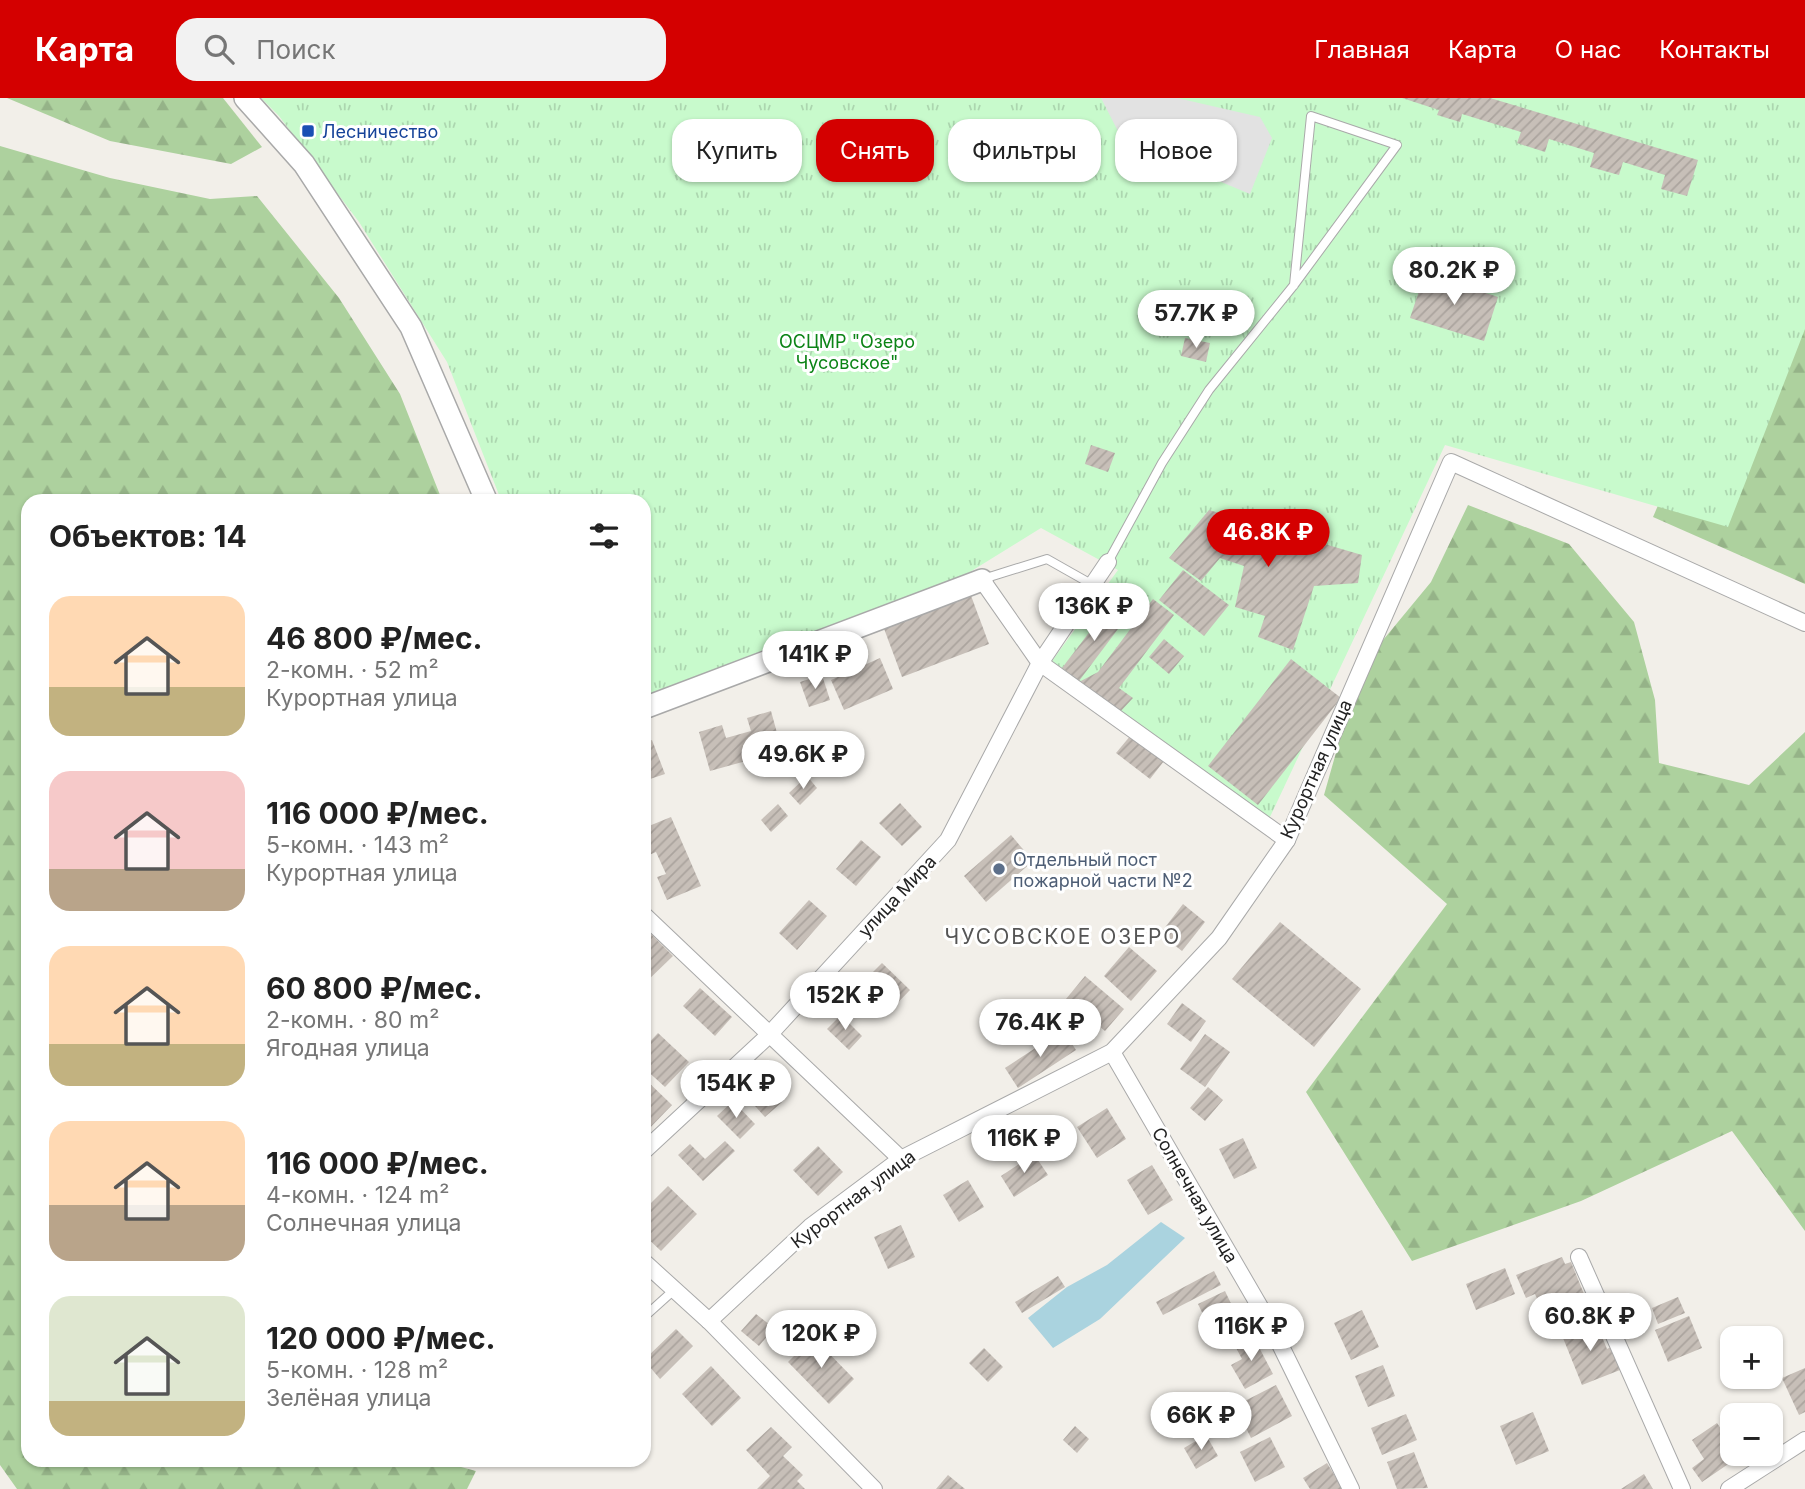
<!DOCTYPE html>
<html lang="ru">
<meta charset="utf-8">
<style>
:root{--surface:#fff;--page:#f2f2f2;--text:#222;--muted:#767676;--accent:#d40000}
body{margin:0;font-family:Inter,sans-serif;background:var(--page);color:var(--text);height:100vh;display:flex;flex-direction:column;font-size:26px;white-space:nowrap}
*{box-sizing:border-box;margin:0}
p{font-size:23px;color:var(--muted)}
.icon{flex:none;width:38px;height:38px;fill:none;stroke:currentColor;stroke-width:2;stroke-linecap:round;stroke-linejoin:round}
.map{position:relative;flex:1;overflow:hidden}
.sheet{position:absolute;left:21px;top:396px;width:630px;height:973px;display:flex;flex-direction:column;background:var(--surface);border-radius:21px;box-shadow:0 2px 5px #0004}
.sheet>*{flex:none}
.guide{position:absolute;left:672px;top:21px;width:665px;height:63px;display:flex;gap:14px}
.fabs{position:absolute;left:1720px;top:1228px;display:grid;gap:14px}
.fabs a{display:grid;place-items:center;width:63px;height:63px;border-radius:14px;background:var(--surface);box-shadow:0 2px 5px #0004;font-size:35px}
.price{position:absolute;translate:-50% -60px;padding:0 16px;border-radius:24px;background:#fff;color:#222;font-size:23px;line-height:46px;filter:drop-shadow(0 2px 4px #0008)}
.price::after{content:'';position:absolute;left:50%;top:42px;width:21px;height:16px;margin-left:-10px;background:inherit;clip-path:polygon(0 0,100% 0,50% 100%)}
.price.on{background:var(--accent);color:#fff}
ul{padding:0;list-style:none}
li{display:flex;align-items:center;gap:21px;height:175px;padding:0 28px}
li span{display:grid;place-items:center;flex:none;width:196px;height:140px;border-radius:21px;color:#555}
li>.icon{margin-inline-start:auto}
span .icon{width:84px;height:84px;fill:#fffc;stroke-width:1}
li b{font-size:30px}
h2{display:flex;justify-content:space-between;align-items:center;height:84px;padding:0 28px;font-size:30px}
.pill{padding:0 24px;border-radius:21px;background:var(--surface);box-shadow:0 2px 5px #0004;font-size:24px;line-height:63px}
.pill.on{background:var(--accent);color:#fff}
header{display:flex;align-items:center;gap:42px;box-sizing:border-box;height:98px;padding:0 35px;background:var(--accent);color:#fff}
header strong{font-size:33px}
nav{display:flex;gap:38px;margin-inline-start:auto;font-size:24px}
.search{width:490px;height:63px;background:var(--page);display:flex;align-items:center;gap:18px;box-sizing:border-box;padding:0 24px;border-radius:21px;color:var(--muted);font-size:26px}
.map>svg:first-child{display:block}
</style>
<header>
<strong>Карта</strong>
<div class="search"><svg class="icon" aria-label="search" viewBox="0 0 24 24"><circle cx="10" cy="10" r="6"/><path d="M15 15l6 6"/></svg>Поиск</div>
<nav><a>Главная</a><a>Карта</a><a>О нас</a><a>Контакты</a></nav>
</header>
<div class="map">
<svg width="1805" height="1391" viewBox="0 0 1805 1391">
<defs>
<pattern id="forest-firs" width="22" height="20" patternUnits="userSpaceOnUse" patternTransform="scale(1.75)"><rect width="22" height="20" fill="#add19e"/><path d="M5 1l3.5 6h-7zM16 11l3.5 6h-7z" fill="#95b388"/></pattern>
<pattern id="park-tufts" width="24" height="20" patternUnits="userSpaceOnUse" patternTransform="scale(1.75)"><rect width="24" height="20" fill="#c8facc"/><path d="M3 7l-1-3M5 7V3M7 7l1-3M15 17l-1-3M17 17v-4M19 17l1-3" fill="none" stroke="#acd6af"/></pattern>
<pattern id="building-hatch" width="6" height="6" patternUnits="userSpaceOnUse" patternTransform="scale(1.75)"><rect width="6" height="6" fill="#c7bfb8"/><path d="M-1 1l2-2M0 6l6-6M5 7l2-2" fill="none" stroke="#aba49e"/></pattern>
</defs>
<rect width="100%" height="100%" fill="#f2efe9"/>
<g fill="url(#forest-firs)">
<path d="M7,0h216l39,49 -31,17 -121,-23z"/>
<path d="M0,48l110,32 100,21 47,-3 82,102 61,96 42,106h-414v960h407l41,11 -9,18h-450l-17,-24z"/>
<path d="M1780,125l25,3v358l-152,-67z"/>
<path d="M1468,407l101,39 65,78 21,78 4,63 90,22 56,-53v499l-73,-100 -151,70 -169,60 -106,-169 141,-188 -123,-109 36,-127 71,-86z"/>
</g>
<path fill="url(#park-tufts)" d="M261,0h1544v231l-77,198 -283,-82 -176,374 -217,-158 66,-91 -77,-42 -76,47 -321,124v-199h-143l-54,-138 -88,-140 -80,-106z"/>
<path fill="#e2e2e2" d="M1101,0h76l83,19 12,21 -22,56 -127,-53z"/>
<path fill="#aad3df" d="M1161,1124l24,16 -85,81 -47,29 -25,-30 39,-31 40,-22z"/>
<g fill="url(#building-hatch)">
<path d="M1402,0h88l208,62 -11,36 -26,-7 4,-14 -42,-13 -4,13 -29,-8 4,-14 -45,-14 -4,13 -28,-9 4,-11 -59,-18 -2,8 -23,-7 2,-5z"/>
<path d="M1425,175l73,24 -14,44 -74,-23z"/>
<path d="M1185,240l25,5 -4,19 -25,-6z"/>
<path d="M1091,347l24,8 -7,19 -23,-8z"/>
<path d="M1209,412l153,45 -4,28 -44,3 -21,64 -35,-13 7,-21 -30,-9 9,-41 -24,-8 -19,23 -32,-23z"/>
<path d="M1183,472l46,35 -25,31 -45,-36z"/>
<path d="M970,495l19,51 -87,33 -19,-51z"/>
<path d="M1153,501l21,16 -55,73 14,10 -13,14 -41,-30 19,-10z"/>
<path d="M1110,507l17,12 -48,64 -17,-13z"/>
<path d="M1164,541l20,17 -15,18 -20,-17z"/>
<path d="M880,560l13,31 -49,21 -13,-30z"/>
<path d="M1291,561l50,39 -83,107 -50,-39z"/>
<path d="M822,577l8,25 -21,7 -9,-25z"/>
<path d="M771,613l11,40 -72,20 -11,-39 23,-7 4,13 25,-7 -4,-13z"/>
<path d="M1131,637l33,26 -14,18 -34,-26z"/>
<path d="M652,642l13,34 -21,7v-38z"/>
<path d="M807,678l10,12 -17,17 -11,-12z"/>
<path d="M900,705l22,24 -20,19 -23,-23z"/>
<path d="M778,706l10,12 -17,16 -10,-12z"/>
<path d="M671,719l30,69 -34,14 -10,-23 9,-3 -10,-22 -9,4 -3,-28z"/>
<path d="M1011,737l22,26 -47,41 -22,-26z"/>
<path d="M861,742l20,17 -25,29 -20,-17z"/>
<path d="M809,802l18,16 -30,34 -18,-17z"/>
<path d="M1183,806l22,18 -23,29 -22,-17z"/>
<path d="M1280,824l81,67 -47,58 -82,-68z"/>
<path d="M644,829l29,29 -29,28z"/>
<path d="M1129,849l28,24 -26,30 -27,-25z"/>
<path d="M882,865l28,27 -24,25 -28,-28z"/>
<path d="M1085,878l39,33 -19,22 -39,-32z"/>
<path d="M700,890l32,29 -17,19 -32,-30z"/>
<path d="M1182,905l24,18 -15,21 -24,-18z"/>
<path d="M841,917l21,21 -13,14 -22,-21z"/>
<path d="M1063,932l13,20 -58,38 -13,-20z"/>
<path d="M658,935l31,29 -24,25 -21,-19v-20z"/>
<path d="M1205,936l25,18 -25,35 -25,-18z"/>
<path d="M756,975l26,29 -17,15 -26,-29z"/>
<path d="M644,980l28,27 -28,29z"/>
<path d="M1208,989l15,13 -18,21 -15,-13z"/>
<path d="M733,1003l22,23 -15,15 -23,-23z"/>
<path d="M1107,1010l19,31 -29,19 -20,-31z"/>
<path d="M1243,1040l14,30 -23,11 -15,-30z"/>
<path d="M725,1043l10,10 -32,30 -25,-26 12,-11 15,15z"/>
<path d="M818,1048l25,26 -25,24 -25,-26z"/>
<path d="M1034,1056l14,21 -34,22 -13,-21z"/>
<path d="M1152,1067l21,35 -25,15 -21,-35z"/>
<path d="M968,1082l16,27 -25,15 -16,-27z"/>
<path d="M668,1088l29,28 -36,37 -17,-16v-25z"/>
<path d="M901,1127l14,32 -27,12 -14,-32z"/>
<path d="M1562,1159l3,7 6,-2 13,32 -9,3 4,12 -14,5 -5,-11 -18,7 -7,-16 -9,4 -10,-23z"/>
<path d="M1505,1170l10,26 -39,16 -10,-26z"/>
<path d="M1214,1173l7,14 -58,30 -7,-13z"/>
<path d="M1058,1178l7,11 -43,26 -7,-11z"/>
<path d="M1225,1193l12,25 -27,13 -12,-25z"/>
<path d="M1678,1199l7,16 -27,11 -6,-16z"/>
<path d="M1362,1212l17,37 -28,13 -17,-37z"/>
<path d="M756,1216l18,14 -15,18 -18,-15z"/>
<path d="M1689,1218l13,32 -34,14 -13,-32z"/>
<path d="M1595,1222l12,29 4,-2 9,23 -38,15 -21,-52z"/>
<path d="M676,1231l17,17 -33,33 -16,-19z"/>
<path d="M1252,1236l21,40 -28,15 -14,-24 11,-6 -8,-15z"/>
<path d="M813,1239l41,42 -25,25 -41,-42z"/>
<path d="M984,1250l19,19 -15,15 -19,-19z"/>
<path d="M1383,1267l12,31 -27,11 -13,-31z"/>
<path d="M711,1268l30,32 -29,28 -30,-32z"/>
<path d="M1805,1270v44l-6,3 -17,-37z"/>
<path d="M1276,1287l16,31 -41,22 -16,-32z"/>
<path d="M1533,1314l16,39 -33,14 -16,-39z"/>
<path d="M1406,1316l11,26 -35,15 -11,-27z"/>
<path d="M1717,1325l13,19 2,-2v14h11l-41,28 -10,-14 12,-9 -12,-19z"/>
<path d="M1075,1328l14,13 -12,14 -14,-13z"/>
<path d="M771,1329l21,20 -9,9 20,19 -6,6 8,8h-48l13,-13 -24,-26z"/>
<path d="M1206,1337l12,21 -22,13 -12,-21z"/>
<path d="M1270,1339l15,30 -30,15 -15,-30z"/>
<path d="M1414,1354l14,36 -31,1 -10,-27z"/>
<path d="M1327,1365l16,26h-33l-7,-11z"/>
<path d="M1644,1376l9,15h-32z"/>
<path d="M948,1377l17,14h-29z"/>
</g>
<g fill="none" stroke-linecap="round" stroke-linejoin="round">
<g stroke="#a9a9a9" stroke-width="10">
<g id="service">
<path d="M1108,464l54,-99 47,-73 85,-105 103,-140 -86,-29 -17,169"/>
<path d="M983,481l64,-20 46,26"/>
<path d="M644,1219l30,-27"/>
</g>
</g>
<g stroke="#a9a9a9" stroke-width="18">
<g id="minor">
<path d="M982,482l58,83 247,177"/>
<path d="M644,817l257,244"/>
<path d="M1112,954l159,274 80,163"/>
<path d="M644,1053l124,-115 180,-196 92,-177 68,-101"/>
<path d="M1579,1159l103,232"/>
<path d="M644,1164l65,59 165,168"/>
<path d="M709,1223l101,-94 91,-68 211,-107 107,-114 68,-98 164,-378 354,161"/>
<path d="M1729,1391l76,-49"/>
</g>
</g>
<g stroke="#a9a9a9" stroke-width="24">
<g id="tertiary">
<path d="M245,0l59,66 107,163 75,173"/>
<path d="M644,610l338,-128"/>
</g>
</g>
<use href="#service" stroke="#fff" stroke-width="8"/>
<use href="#minor" stroke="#fff" stroke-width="16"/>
<use href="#tertiary" stroke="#fff" stroke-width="21"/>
</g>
<rect fill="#1a4fb4" stroke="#fff" stroke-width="2.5" x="301" y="26" width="14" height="14" rx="3.5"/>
<circle fill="#5c6f8a" stroke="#fff" stroke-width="2.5" cx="999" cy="771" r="7"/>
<g text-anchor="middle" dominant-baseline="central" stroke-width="6" stroke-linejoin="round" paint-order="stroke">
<g font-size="18" fill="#164399" stroke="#fff" text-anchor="start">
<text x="322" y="33">Лесничество</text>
</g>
<g font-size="18" fill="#0c8416" stroke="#fff">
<text x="847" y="243">ОСЦМР "Озеро<tspan x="847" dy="21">Чусовское"</tspan></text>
</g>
<g font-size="18" fill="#222" stroke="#fff">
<text transform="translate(1316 671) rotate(-66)">Курортная улица</text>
<text transform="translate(897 798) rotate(-47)">улица Мира</text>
<text transform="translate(1195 1097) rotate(60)">Солнечная улица</text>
<text transform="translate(853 1101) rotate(-37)">Курортная улица</text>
</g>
<g font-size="18" fill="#4e5e75" stroke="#fff" text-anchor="start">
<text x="1013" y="761">Отдельный пост<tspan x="1013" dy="21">пожарной части №2</tspan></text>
</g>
<g font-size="21" letter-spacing="2" fill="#555" stroke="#fff">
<text x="1063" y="838">ЧУСОВСКОЕ ОЗЕРО</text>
</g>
</g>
</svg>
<div class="fabs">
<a>+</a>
<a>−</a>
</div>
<b class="price" style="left:1454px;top:209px">80.2K ₽</b>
<b class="price" style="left:1196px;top:252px">57.7K ₽</b>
<b class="price on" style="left:1268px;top:471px">46.8K ₽</b>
<b class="price" style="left:1094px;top:545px">136K ₽</b>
<b class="price" style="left:815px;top:593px">141K ₽</b>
<b class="price" style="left:803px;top:693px">49.6K ₽</b>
<b class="price" style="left:845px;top:934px">152K ₽</b>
<b class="price" style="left:1040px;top:961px">76.4K ₽</b>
<b class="price" style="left:736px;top:1022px">154K ₽</b>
<b class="price" style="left:1024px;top:1077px">116K ₽</b>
<b class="price" style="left:1590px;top:1255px">60.8K ₽</b>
<b class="price" style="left:1251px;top:1265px">116K ₽</b>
<b class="price" style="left:821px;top:1272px">120K ₽</b>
<b class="price" style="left:1201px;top:1354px">66K ₽</b>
<div class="guide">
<a class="pill">Купить</a>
<a class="pill on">Снять</a>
<a class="pill">Фильтры</a>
<a class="pill">Новое</a>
</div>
<section class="sheet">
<h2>Объектов: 14<svg class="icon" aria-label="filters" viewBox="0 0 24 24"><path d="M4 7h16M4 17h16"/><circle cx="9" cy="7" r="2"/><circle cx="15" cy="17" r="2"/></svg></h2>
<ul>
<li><span style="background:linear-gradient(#ffd9b3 65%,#c2b280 0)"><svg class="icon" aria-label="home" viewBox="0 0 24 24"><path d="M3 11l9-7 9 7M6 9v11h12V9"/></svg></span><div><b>46 800 ₽/мес.</b><p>2-комн. · 52 m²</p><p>Курортная улица</p></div></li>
<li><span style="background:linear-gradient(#f6c9c9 70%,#b9a48a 0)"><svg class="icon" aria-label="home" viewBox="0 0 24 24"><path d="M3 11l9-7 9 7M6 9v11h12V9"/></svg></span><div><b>116 000 ₽/мес.</b><p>5-комн. · 143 m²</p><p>Курортная улица</p></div></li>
<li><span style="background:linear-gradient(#ffd9b3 70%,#c2b280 0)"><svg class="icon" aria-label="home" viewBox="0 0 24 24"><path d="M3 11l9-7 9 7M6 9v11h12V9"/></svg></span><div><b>60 800 ₽/мес.</b><p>2-комн. · 80 m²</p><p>Ягодная улица</p></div></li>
<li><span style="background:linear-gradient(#ffd9b3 60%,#b9a48a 0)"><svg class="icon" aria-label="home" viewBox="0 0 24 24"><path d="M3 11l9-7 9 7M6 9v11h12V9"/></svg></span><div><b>116 000 ₽/мес.</b><p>4-комн. · 124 m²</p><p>Солнечная улица</p></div></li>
<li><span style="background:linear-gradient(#dfe7d0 75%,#c2b280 0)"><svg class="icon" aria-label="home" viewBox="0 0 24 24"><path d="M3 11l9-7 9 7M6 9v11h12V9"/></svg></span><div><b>120 000 ₽/мес.</b><p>5-комн. · 128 m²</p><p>Зелёная улица</p></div></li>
</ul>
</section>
</div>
